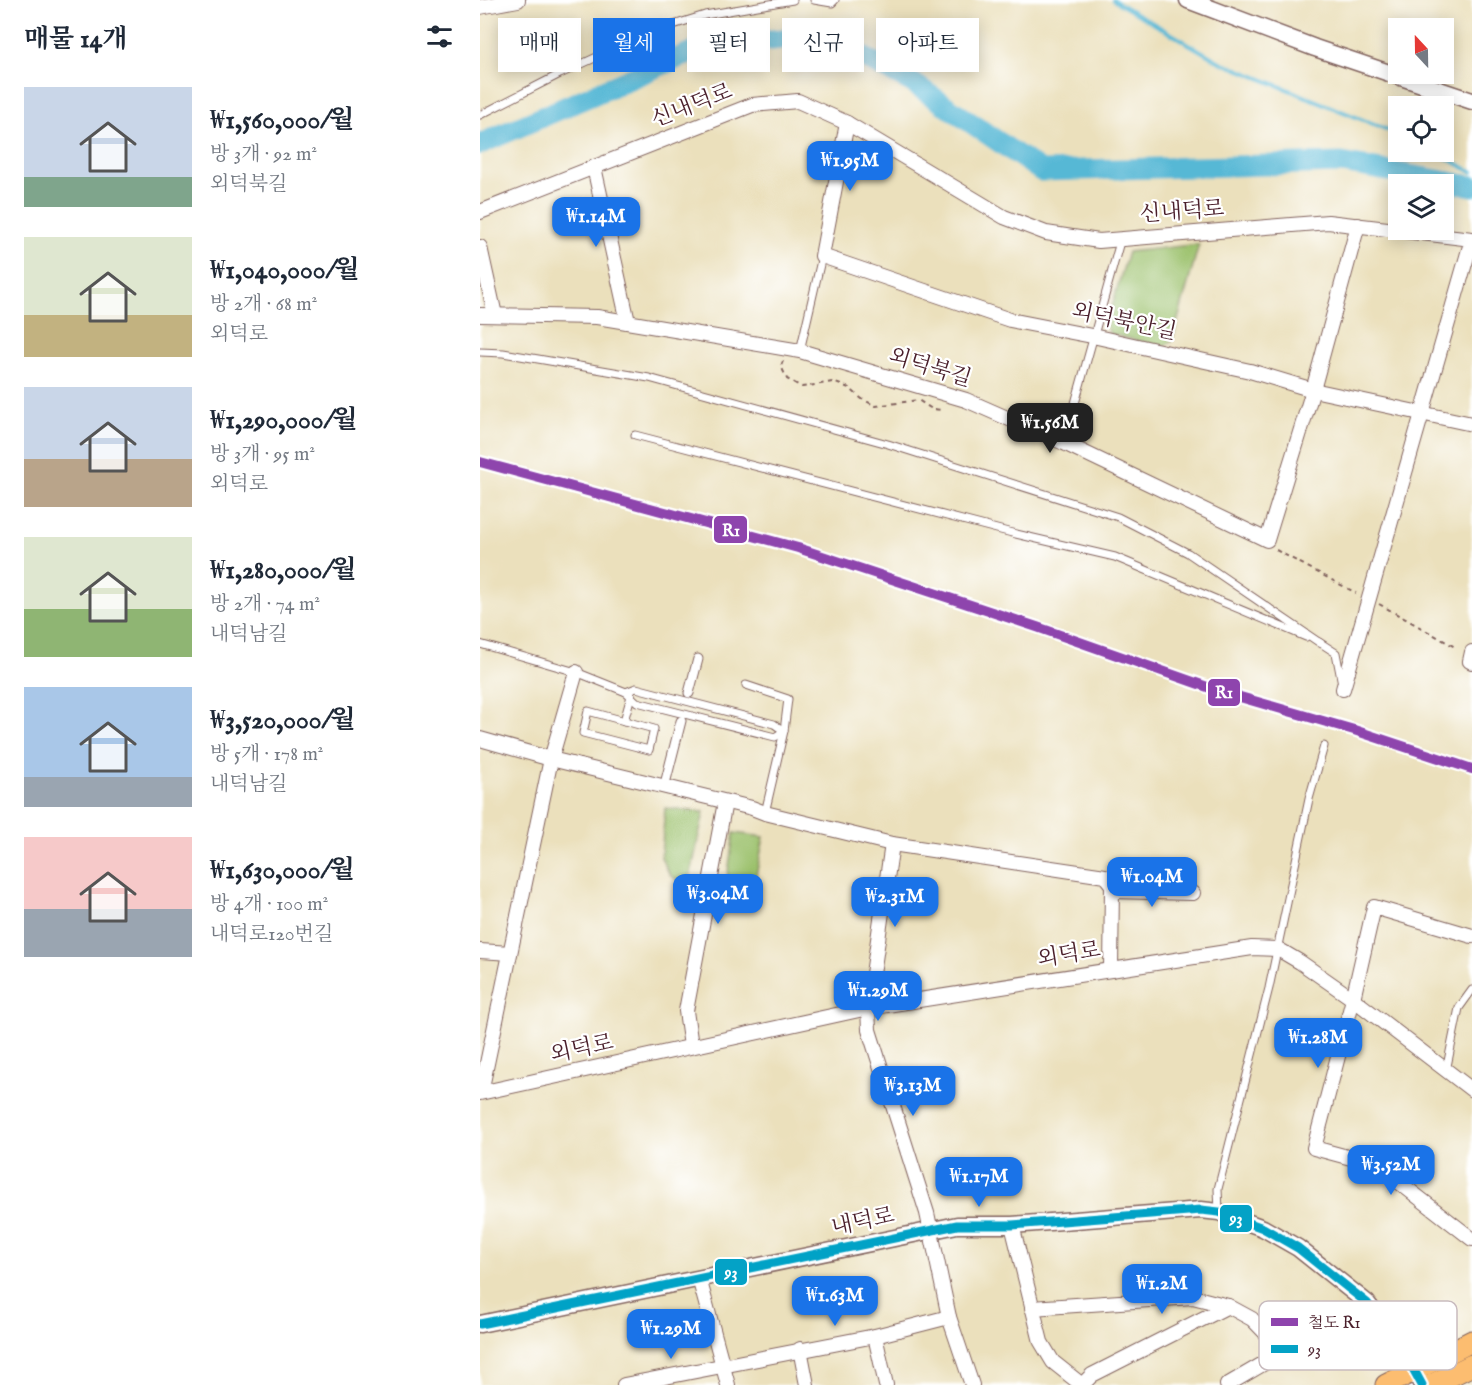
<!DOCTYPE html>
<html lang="ko">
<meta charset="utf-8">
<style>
:root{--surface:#fff;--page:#f2f2f3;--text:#1f2937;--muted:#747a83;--accent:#1a73e8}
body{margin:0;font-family:"IM FELL English","Noto Serif KR",serif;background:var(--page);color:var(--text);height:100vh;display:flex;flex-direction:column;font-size:22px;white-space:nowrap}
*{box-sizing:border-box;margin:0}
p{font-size:20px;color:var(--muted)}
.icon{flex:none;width:33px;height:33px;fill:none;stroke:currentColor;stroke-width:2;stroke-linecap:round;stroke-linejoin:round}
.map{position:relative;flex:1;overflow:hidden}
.sheet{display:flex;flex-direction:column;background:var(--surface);width:480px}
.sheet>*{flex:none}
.top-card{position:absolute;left:18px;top:18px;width:570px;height:54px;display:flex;gap:12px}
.needle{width:39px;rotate:338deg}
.fabs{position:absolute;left:908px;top:18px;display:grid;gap:12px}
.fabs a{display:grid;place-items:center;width:66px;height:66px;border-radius:0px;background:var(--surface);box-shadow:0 3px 15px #0003;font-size:30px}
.price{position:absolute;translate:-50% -51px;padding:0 14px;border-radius:12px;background:var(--accent);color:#fff;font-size:20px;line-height:39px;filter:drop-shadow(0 2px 3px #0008)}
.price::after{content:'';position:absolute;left:50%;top:36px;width:18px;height:14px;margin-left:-9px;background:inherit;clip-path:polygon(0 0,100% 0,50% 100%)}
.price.on{background:#222;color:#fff}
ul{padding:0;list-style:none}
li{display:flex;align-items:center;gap:18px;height:150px;padding:0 24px}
li span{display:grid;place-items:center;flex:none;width:168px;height:120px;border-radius:0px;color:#555}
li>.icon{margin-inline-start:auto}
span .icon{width:72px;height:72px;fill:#fffc;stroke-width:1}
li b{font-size:26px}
h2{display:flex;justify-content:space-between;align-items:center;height:72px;padding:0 24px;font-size:26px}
.chip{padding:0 21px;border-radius:0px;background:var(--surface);box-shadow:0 3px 15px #0003;font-size:21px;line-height:54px}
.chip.on{background:var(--accent);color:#fff}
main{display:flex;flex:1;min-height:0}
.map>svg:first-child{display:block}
</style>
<main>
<section class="sheet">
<h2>매물 14개<svg class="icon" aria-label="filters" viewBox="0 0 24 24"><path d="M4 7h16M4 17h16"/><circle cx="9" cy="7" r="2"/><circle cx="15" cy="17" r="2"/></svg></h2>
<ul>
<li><span style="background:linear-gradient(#c9d6e8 75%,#7fa58c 0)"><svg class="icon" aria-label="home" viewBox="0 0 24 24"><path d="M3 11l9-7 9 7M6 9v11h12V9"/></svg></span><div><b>₩1,560,000/월</b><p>방 3개 · 92 m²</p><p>외덕북길</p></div></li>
<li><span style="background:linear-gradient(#dfe7d0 65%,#c2b280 0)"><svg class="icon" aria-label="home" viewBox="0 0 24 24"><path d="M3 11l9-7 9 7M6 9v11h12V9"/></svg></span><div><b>₩1,040,000/월</b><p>방 2개 · 68 m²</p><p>외덕로</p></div></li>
<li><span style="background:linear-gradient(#c9d6e8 60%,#b9a48a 0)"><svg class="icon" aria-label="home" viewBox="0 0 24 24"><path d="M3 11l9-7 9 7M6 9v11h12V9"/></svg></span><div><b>₩1,290,000/월</b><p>방 3개 · 95 m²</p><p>외덕로</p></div></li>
<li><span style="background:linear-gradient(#dfe7d0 60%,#8fb573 0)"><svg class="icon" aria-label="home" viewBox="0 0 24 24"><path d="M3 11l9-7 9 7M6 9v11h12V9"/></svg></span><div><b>₩1,280,000/월</b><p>방 2개 · 74 m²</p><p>내덕남길</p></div></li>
<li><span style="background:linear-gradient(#a9c7e8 75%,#9aa5b1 0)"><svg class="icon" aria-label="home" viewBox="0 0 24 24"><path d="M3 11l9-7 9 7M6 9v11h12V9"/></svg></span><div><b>₩3,520,000/월</b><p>방 5개 · 178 m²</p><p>내덕남길</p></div></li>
<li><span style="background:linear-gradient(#f6c9c9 60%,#9aa5b1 0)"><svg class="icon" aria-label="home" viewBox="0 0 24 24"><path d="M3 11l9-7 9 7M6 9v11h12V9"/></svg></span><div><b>₩1,630,000/월</b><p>방 4개 · 100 m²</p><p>내덕로120번길</p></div></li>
</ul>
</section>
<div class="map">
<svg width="992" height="1385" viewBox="0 0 992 1385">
<rect width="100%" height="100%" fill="#fff"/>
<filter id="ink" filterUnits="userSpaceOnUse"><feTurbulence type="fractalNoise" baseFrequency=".0167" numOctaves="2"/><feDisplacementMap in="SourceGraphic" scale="12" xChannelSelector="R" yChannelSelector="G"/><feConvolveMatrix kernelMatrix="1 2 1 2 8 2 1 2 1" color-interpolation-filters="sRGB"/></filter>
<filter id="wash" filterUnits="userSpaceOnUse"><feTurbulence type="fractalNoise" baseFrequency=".008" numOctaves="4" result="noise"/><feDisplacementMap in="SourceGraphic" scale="24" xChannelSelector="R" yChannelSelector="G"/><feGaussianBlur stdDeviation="1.35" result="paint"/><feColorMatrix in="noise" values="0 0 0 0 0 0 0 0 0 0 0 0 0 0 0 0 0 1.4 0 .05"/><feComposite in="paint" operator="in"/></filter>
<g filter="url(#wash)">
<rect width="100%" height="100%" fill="#ebe0bc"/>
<g fill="#9bc16c" stroke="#72704c" stroke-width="1.5">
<path d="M719,244l-27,97 -9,6 -53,-13 -4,-8 22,-74z"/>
<path d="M185,808l39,4 -16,75 -18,-12 -9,-18z"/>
<path d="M254,833l30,4 -10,48 -13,9 -16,-3z"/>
</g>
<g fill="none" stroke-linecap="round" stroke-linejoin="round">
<g stroke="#57b8d5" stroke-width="4">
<path d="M633,0l107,62 178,72"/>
<path d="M956,152l36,20"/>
</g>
<path stroke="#57b8d5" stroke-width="21" d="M0,144l223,-97 118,-12 92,48 128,88 301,-8 130,23"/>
</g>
</g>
<g filter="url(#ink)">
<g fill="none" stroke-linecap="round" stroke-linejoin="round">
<g stroke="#82635e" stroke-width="9">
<g id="service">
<path d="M334,0l18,3 3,-3"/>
<path d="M0,115l80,-41 91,-42 54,-17 88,-15"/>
<path d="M320,351l22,-95"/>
<path d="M0,352l23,1 146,25 239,66 230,73 70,36 132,90"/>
<path d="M155,435l381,99 99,23 191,80"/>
<path d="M584,443l57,-205"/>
<path d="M839,642l17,11 6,31"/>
<path d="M0,644l96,28 50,20 11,10 138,35 9,-6 4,-32 -42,-14"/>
<path d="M146,692l10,-4 138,36 10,7 -19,82"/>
<path d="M108,711l66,18 -5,21 -66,-17z"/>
<path d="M144,721l7,-25"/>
<path d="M966,1071l13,-63 13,-18"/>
<path d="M739,1212l-1,-23 51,-201 40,-189 15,-53"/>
</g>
</g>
<g stroke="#82635e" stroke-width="11">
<g id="pedestrian">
<path d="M209,693l9,-34"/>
<path d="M186,780l15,-59"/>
</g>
</g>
<g stroke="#82635e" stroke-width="16">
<g id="minor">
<path d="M0,7l38,-7"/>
<path d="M367,123l-25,133 188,64 87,17 153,34 63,19 159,34"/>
<path d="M114,167l34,155"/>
<path d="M0,212l272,-107 46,-4 49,22 157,94 42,16 53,8 229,-19 144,17 -129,450"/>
<path d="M0,247l15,68"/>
<path d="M0,315l117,2 203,34 166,49 98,43 203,97 46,-150 45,-165"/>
<path d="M992,652l-2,9 2,1"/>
<path d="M0,739l71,20 201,49 13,5 127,31 213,32 7,9 -1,85"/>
<path d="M412,844l-24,164 1,22 58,183 22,104 23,68"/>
<path d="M632,891l81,2"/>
<path d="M992,936l-98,-29 -21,92 -39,149 63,17 95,74"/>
<path d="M0,951l30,2"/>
<path d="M211,1046l-5,-35 39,-209"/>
<path d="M1,1092l70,-333 25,-87"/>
<path d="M0,1093l388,-85 384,-60 26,1 22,13 53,37 119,91"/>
<path d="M532,1225l29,117 12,20 29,23"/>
<path d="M219,1278l29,107"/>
<path d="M552,1308l161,-11 35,9 24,13 32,33"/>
<path d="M395,1336l11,49"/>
<path d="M320,1349l7,36"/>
<path d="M144,1385l251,-49 74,-19"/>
<path d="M602,1385l10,-10 136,-69"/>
<path d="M747,1385l140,-82"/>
</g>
</g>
<g stroke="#82635e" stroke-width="19">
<g id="tertiary">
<path d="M708,0l127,48 157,53"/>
<path d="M0,1324l477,-99h55l189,-15 18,2 44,16 35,20 69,55 36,47 19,35"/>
</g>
</g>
<g stroke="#82635e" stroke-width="23">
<g id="primary">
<path d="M906,1385l86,-44"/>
<path d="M952,1385l40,-20"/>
</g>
</g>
<g stroke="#82635e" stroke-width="2" stroke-dasharray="4.5 4.5" stroke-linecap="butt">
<path d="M303,361l-2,5 6,13 15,8 31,-5 16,6 13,11 14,7 42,-6 14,9 10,1"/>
<path d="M796,550l80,43"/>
<path d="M899,604l78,44"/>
</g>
<use href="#service" stroke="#fff" stroke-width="7"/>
<use href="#pedestrian" stroke="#fff" stroke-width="9"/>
<use href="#minor" stroke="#fff" stroke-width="14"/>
<use href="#tertiary" stroke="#fff" stroke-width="16"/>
<use href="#primary" stroke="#fcbd6f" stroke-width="21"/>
<g stroke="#fff" stroke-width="14">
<path id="bus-1" d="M0,1324l477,-99h55l189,-15 18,2 44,16 35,20 69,55 36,47 19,35"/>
</g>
<use href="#bus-1" stroke="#04a2c6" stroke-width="9"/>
<g stroke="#fff" stroke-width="15">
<path id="rail-1" d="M0,462l318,86 239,79 179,63 138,40 118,39"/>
</g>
<use href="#rail-1" stroke="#8e44ad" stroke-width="10"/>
</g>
</g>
<g text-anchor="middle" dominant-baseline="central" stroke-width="4.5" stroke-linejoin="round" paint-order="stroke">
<g font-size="22" fill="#4a1f2b" stroke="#fff">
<text transform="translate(212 106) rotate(-21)">신내덕로</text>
<text transform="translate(702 212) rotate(-4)">신내덕로</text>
<text transform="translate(644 322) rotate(12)">외덕북안길</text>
<text transform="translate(450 368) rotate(17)">외덕북길</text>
<text transform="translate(589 955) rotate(-9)">외덕로</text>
<text transform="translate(102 1049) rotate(-12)">외덕로</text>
<text transform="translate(383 1222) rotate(-12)">내덕로</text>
</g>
</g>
<rect x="779" y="1301" width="198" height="69" rx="9" fill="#fff" stroke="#c9bcbf" stroke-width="1.5"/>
<rect x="791" y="1318" width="27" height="8" fill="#8e44ad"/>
<rect x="791" y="1345" width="27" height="8" fill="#04a2c6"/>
<g font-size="16" fill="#4a1f2b">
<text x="828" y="1328">철도 R1</text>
<text x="828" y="1355">93</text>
</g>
<g stroke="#fff" stroke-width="2">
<rect x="233" y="515" width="35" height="29" rx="6" fill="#8e44ad"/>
<rect x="727" y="678" width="34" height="29" rx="6" fill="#8e44ad"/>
<rect x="739" y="1204" width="34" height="29" rx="6" fill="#04a2c6"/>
<rect x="234" y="1258" width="34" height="28" rx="6" fill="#04a2c6"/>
</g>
<g font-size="16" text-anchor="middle" font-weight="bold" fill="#fff">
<text x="251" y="536">R1</text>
<text x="744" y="698">R1</text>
<text x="756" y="1224">93</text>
<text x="251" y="1278">93</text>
</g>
</svg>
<div class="fabs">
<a><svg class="needle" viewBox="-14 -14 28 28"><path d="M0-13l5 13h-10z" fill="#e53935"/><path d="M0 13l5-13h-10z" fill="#747a83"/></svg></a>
<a><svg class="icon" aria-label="locate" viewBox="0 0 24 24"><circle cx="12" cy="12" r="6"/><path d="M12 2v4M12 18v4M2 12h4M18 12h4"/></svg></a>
<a><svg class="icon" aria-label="layers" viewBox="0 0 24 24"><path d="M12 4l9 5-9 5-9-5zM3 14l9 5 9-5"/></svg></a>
</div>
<b class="price" style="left:370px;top:192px">₩1.95M</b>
<b class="price" style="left:116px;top:248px">₩1.14M</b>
<b class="price on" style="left:570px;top:454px">₩1.56M</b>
<b class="price" style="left:672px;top:908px">₩1.04M</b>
<b class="price" style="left:238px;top:925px">₩3.04M</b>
<b class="price" style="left:415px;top:928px">₩2.31M</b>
<b class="price" style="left:398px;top:1022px">₩1.29M</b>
<b class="price" style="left:838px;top:1069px">₩1.28M</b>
<b class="price" style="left:433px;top:1117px">₩3.13M</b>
<b class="price" style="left:911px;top:1196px">₩3.52M</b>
<b class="price" style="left:499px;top:1208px">₩1.17M</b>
<b class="price" style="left:682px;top:1315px">₩1.2M</b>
<b class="price" style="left:355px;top:1327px">₩1.63M</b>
<b class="price" style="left:191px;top:1360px">₩1.29M</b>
<div class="top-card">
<a class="chip">매매</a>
<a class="chip on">월세</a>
<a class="chip">필터</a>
<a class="chip">신규</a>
<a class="chip">아파트</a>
</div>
</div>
</main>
